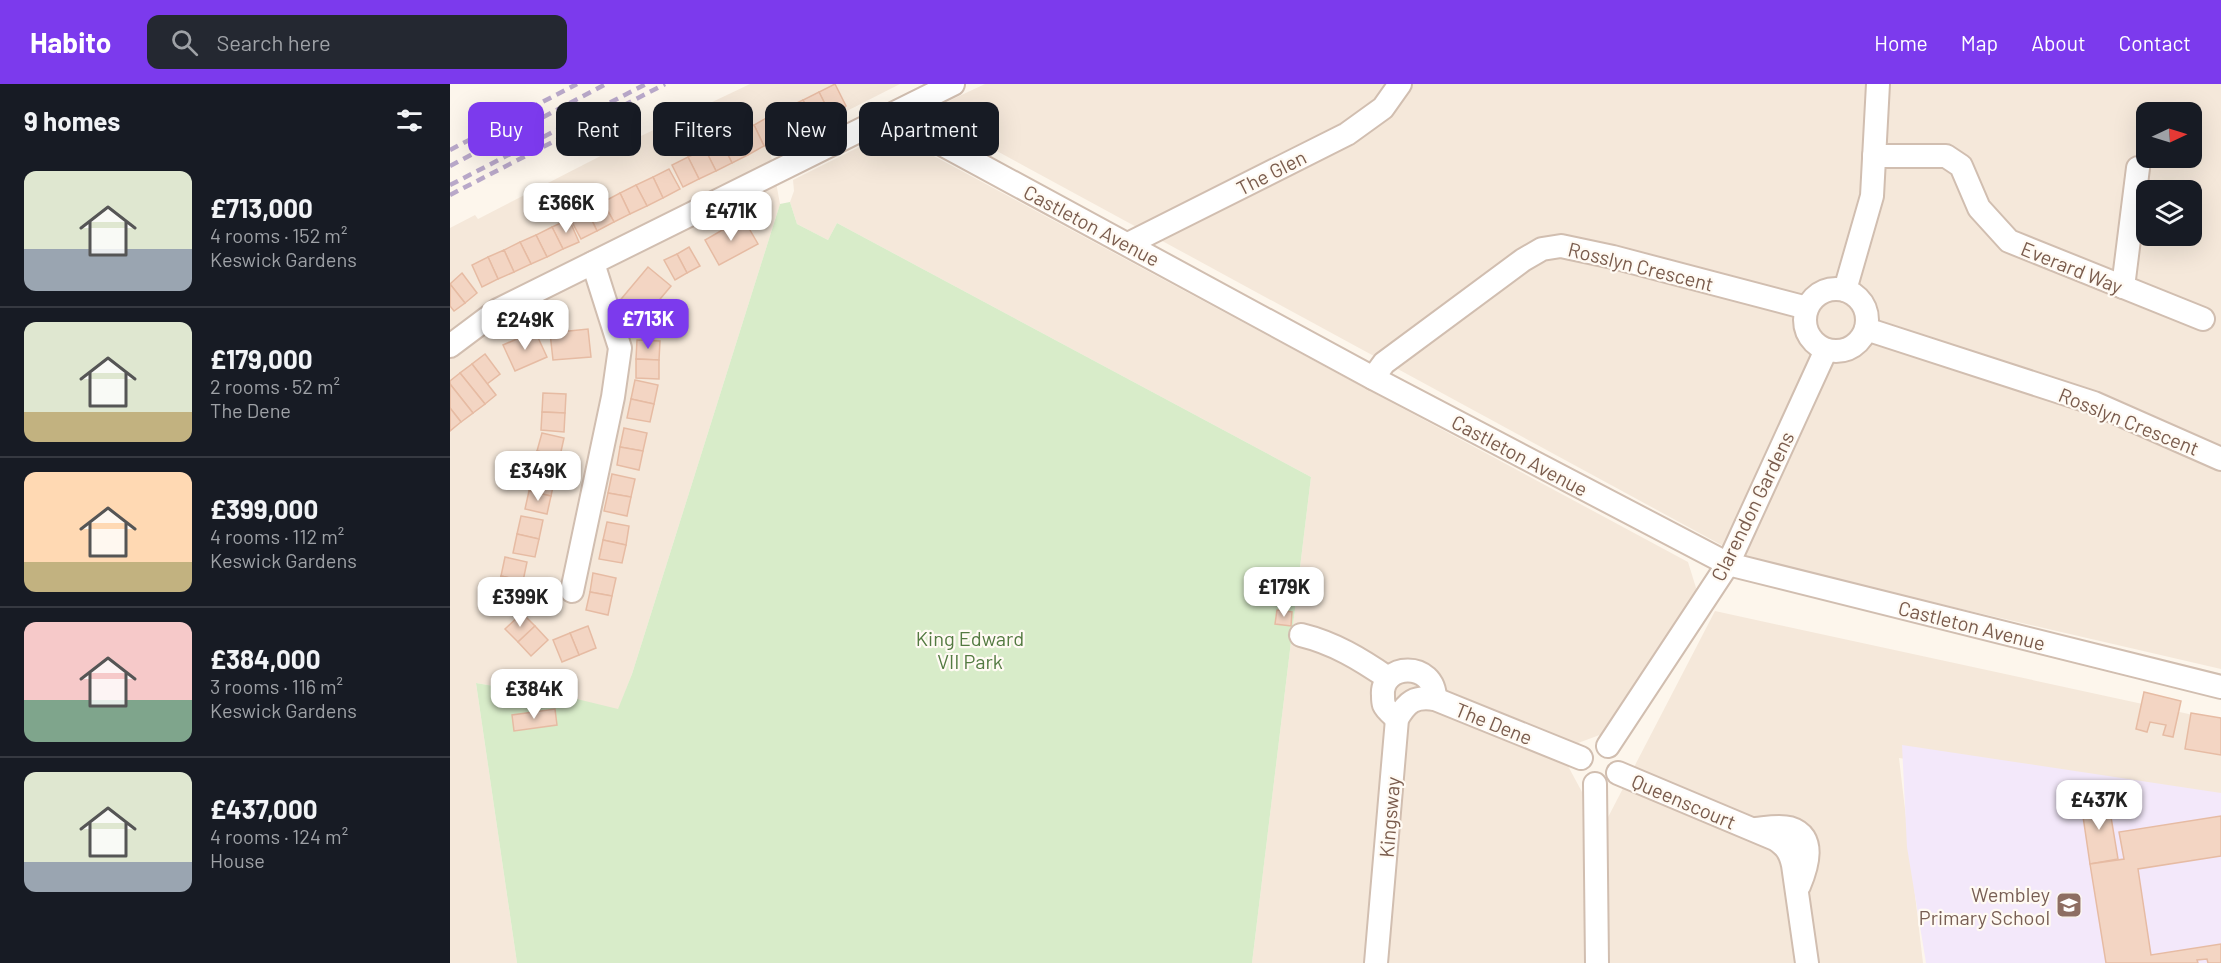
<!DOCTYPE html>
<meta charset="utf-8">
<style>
:root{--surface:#171b24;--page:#242831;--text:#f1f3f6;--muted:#9ea1a6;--line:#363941;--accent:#7c3aed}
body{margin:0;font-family:Barlow,sans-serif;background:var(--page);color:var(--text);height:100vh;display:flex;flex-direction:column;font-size:22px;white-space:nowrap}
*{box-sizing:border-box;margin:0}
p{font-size:20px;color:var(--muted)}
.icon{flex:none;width:33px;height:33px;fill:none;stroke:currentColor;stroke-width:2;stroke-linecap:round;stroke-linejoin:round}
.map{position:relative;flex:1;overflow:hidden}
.side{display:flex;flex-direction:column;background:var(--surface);width:450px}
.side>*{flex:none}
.hud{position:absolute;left:18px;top:18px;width:570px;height:54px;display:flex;gap:12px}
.needle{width:39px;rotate:86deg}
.controls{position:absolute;left:1686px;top:18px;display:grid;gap:12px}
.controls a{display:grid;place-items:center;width:66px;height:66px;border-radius:12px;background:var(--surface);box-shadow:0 6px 24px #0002;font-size:30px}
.price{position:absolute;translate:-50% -51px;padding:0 14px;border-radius:12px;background:#fff;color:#222;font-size:20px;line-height:39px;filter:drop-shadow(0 2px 3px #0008)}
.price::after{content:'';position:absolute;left:50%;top:36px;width:18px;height:14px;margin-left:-9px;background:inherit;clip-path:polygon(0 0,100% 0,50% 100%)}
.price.selected{background:var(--accent);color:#fff}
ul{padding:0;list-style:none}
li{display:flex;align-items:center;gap:18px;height:150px;padding:0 24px}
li+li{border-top:2px solid var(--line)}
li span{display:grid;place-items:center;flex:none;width:168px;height:120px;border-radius:12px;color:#555}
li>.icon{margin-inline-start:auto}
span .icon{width:72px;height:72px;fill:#fffc;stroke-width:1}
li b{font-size:26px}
h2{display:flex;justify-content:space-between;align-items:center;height:72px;padding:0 24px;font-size:26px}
.chip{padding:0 21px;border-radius:12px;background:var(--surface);box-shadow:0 6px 24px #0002;font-size:21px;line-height:54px}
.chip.selected{background:var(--accent);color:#fff}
header{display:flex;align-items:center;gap:36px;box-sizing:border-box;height:84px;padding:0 30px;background:var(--accent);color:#fff}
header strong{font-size:28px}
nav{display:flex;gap:33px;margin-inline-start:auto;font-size:21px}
.search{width:420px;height:54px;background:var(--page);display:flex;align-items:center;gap:15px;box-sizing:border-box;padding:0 21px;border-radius:12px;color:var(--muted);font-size:22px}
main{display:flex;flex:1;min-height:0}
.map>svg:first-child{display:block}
</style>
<header>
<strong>Habito</strong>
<div class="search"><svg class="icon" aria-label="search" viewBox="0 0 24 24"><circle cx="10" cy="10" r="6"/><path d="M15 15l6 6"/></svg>Search here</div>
<nav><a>Home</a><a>Map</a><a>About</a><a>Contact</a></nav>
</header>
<main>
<section class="side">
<h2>9 homes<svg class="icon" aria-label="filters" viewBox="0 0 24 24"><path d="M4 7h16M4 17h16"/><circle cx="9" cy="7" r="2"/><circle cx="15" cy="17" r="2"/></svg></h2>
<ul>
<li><span style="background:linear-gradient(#dfe7d0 65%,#9aa5b1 0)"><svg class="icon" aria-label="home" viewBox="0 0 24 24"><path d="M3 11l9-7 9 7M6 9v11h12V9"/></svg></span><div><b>£713,000</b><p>4 rooms · 152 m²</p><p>Keswick Gardens</p></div></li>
<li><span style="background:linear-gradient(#dfe7d0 75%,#c2b280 0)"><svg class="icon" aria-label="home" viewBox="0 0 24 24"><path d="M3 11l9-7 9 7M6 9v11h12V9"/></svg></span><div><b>£179,000</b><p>2 rooms · 52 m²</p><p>The Dene</p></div></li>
<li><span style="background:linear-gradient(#ffd9b3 75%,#c2b280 0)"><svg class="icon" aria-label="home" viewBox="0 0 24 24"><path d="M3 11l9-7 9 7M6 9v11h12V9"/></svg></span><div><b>£399,000</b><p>4 rooms · 112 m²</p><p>Keswick Gardens</p></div></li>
<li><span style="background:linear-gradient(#f6c9c9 65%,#7fa58c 0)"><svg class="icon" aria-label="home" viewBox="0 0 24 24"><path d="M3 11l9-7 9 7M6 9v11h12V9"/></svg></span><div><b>£384,000</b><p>3 rooms · 116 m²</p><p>Keswick Gardens</p></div></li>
<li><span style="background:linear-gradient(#dfe7d0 75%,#9aa5b1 0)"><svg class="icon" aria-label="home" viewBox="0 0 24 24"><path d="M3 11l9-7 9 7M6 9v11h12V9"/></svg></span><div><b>£437,000</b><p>4 rooms · 124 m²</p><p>House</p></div></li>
</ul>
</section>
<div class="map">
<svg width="1771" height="879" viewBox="0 0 1771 879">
<rect width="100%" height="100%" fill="#fdf6ec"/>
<g fill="#f5e8da" fill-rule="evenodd">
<path d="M300,0h150l-130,66 10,54 -148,470 -14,36 -78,-19h-16l-48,-8 41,280h-67v-735l25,-13 3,4 144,-74z"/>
<path d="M535,0h1236v585l-472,-109 -824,-448zM1696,28h46v46h-46zM1696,106h46v46h-46z"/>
<path d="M439,54l15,2 784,422 9,29 -92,142 -27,10 -10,23 14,26 3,171h-333l59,-486 -474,-254 -9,17 -31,-16 -7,-22 4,-11 -1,-11 78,-39z"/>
<path d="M1265,527l506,110v82l-322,-45 24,205h-313l-6,-138z"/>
</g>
<path fill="#f3e8fa" d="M1452,661l319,48v170h-295l-19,-116z"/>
<path fill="#d8ecc9" d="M340,118l7,22 31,16 9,-17 474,254 -59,486h-735l-41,-280 48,8 16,-1 78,19 14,-35 148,-470z"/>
<g fill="#f3d5c3" stroke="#e6bba3" stroke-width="1.5">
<path d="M385,0l11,22 -16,8 -11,-22z"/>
<path d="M369,8l11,22 -16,8 -11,-22z"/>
<path d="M353,16l11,22 -17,8 -11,-22z"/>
<path d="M336,24l11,22 -16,8 -11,-22z"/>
<path d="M320,32l11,22 -17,8 -10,-21z"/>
<path d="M304,41l10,21 -16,9 -10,-22z"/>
<path d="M288,49l10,22 -16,8 -11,-22z"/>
<path d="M271,57l11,22 -16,8 -11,-22z"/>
<path d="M255,65l11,22 -17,8 -11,-22z"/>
<path d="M238,73l11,22 -16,8 -11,-22z"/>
<path d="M219,85l11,20 -17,9 -10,-21z"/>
<path d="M203,93l10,21 -16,8 -11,-21z"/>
<path d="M186,101l11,21 -17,8 -10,-21z"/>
<path d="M170,109l10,21 -16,8 -11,-20z"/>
<path d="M153,118l11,20 -17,9 -10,-21z"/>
<path d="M137,126l10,21 -16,8 -11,-21z"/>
<path d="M293,134l15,26 -39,21 -14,-25z"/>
<path d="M119,135l10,23 -16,7 -11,-22z"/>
<path d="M102,143l11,22 -16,8 -11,-22z"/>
<path d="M86,151l11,22 -16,7 -11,-22z"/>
<path d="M70,158l11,22 -17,8 -10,-22z"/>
<path d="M239,163l11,19 -13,7 -10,-19z"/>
<path d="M54,166l10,22 -16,7 -10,-22z"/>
<path d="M227,170l10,19 -12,7 -11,-20z"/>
<path d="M38,173l10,22 -16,8 -10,-22z"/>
<path d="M198,183l23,19 -31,37 -23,-19z"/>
<path d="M12,189l15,20 -12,10 -15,-19z"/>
<path d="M0,200l15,19 -11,8 -4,-5z"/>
<path d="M138,245l3,28 -38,3 -3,-27z"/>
<path d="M85,247l12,26 -32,14 -12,-26z"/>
<path d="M187,256l23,1 -1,19 -23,-1z"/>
<path d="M35,270l15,20 -13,10 -15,-20z"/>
<path d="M186,275l23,1v19l-23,-1z"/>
<path d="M22,280l24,31 -11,9 -25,-31z"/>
<path d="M10,289l25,31 -12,9 -23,-29v-3z"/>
<path d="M185,296l23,5 -4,19 -23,-5z"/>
<path d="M0,300l23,29 -12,9 -11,-14z"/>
<path d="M93,309l23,1 -1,19 -23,-1z"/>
<path d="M181,315l23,5 -4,18 -23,-4z"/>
<path d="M0,324l11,14 -11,9z"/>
<path d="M92,328l23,1 -1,19 -23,-2z"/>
<path d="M174,344l23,5 -4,18 -23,-4z"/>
<path d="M92,349l22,5 -4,18 -23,-5z"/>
<path d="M170,363l23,4 -4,19 -22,-5z"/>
<path d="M87,367l23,5 -4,19 -22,-5z"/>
<path d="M83,389l22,4 -4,19 -22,-5z"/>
<path d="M162,390l23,5 -4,18 -23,-4z"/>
<path d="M79,407l22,5 -4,18 -22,-5z"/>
<path d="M158,409l23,4 -4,19 -23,-5z"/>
<path d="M71,432l22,4 -4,19 -22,-5z"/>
<path d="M157,438l22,4 -3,19 -23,-5z"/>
<path d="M67,450l22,5 -4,18 -22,-4z"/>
<path d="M153,456l23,5 -4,18 -23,-4z"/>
<path d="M55,473l22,5 -4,19 -22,-5z"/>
<path d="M143,489l23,5 -4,18 -22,-4z"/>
<path d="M51,492l22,5 -4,18 -22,-5z"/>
<path d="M140,508l22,4 -4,19 -22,-5z"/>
<path d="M827,526l15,2 -1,14 -16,-2z"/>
<path d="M72,529l13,13 -17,16 -13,-13z"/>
<path d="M85,542l13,14 -17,16 -13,-14z"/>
<path d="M138,542l8,22 -17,7 -9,-22z"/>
<path d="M120,549l9,22 -17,7 -9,-22z"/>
<path d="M1694,608l37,9 -8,36 -10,-2 3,-10 -16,-3 -3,10 -11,-3z"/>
<path d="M105,625l2,16 -43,6 -2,-16z"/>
<path d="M1741,629l30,5v37l-36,-6z"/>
<path d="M1658,715l10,60 -28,5 -9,-61z"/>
<path d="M1771,732v40l-83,13 13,86 70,-11v19h-13l-1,-4 -10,1 1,3h-92l-16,-99 34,-5 -5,-27z"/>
</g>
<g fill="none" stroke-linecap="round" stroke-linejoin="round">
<g stroke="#d1beb0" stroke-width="26">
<g id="minor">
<path d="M440,32l483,262 355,186 493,123"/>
<path d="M1424,72h72l15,10 18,42 30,33 194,78"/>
<path d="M678,160l219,-110 36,-26 17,-24"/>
<path d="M1673,203l15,-119"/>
<circle cx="1386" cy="236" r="31"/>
<path d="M1395,206l27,-94 6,-112"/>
<path d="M1416,245l228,74 127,56"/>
<path d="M0,262l48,-36 455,-226"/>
<path d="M923,294l11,-15 139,-103 19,-11 19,-3 52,11 194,51"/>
<path d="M122,507l41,-194 7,-49 -27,-85"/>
<path d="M851,551c33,8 59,24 87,43"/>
<path d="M947,635c-4,-4 -11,-9 -13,-14 -1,-3 -1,-6 -1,-9 -3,-33 52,-36 52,3"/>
<path d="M1158,662l120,-182 98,-214"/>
<path d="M1168,689l157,66c11,7 15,13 18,26l14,98"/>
<path d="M1145,700l2,179"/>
<path d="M1306,745c10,-1 23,-4 34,-1 27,8 17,39 9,58"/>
<path d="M926,879l21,-244c10,-17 17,-23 38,-20l146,59"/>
</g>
</g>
<use href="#minor" stroke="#fff" stroke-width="22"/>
<g stroke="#b9a8c9" stroke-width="4.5" stroke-dasharray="9 6" stroke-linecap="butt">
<path d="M0,66l127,-66"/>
<path d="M0,82l156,-82"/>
<path d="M0,101l196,-101"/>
<path d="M0,111l215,-111"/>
</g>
</g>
<defs>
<g id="school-square" transform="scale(1.35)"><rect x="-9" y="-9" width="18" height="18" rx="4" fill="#8d6e63" stroke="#fffaf3"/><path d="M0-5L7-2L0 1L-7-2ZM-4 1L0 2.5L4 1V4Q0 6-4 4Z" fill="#fff"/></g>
</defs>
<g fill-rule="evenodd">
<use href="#school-square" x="1619" y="821"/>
</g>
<g text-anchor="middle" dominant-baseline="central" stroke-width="4.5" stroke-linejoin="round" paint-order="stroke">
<g font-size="20" fill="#7a5c4d" stroke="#fffaf3">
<text transform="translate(821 88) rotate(-27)">The Glen</text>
<text transform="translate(642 141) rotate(28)">Castleton Avenue</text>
<text transform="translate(1191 182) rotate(14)">Rosslyn Crescent</text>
<text transform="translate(1622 183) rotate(22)">Everard Way</text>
<text transform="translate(1679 337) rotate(22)">Rosslyn Crescent</text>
<text transform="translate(1070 371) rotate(28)">Castleton Avenue</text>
<text transform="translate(1302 422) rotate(-64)">Clarendon Gardens</text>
<text transform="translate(1522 541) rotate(14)">Castleton Avenue</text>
<text transform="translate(1044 639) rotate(22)">The Dene</text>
<text transform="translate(1234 717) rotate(23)">Queenscourt</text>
<text transform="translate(939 733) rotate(-85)">Kingsway</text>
</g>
<g font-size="20" fill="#537a41" stroke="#fffaf3">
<text x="520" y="554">King Edward<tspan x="520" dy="23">VII Park</tspan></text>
</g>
<g font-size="20" fill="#785e54" stroke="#fffaf3" text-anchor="end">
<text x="1600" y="810">Wembley<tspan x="1600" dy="23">Primary School</tspan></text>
</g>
</g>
</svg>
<div class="controls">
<a><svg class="needle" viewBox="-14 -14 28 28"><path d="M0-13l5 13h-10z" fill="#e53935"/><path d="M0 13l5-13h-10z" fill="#9ea1a6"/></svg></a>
<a><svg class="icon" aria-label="layers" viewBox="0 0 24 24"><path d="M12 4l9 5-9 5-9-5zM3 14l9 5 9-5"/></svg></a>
</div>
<b class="price" style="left:116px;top:150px">£366K</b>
<b class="price" style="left:281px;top:158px">£471K</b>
<b class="price selected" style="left:198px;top:266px">£713K</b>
<b class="price" style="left:75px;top:267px">£249K</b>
<b class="price" style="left:88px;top:418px">£349K</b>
<b class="price" style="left:834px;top:534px">£179K</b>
<b class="price" style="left:70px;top:544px">£399K</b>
<b class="price" style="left:84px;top:636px">£384K</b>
<b class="price" style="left:1649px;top:747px">£437K</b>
<div class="hud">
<a class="chip selected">Buy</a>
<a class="chip">Rent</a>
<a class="chip">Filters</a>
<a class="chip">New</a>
<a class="chip">Apartment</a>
</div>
</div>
</main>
